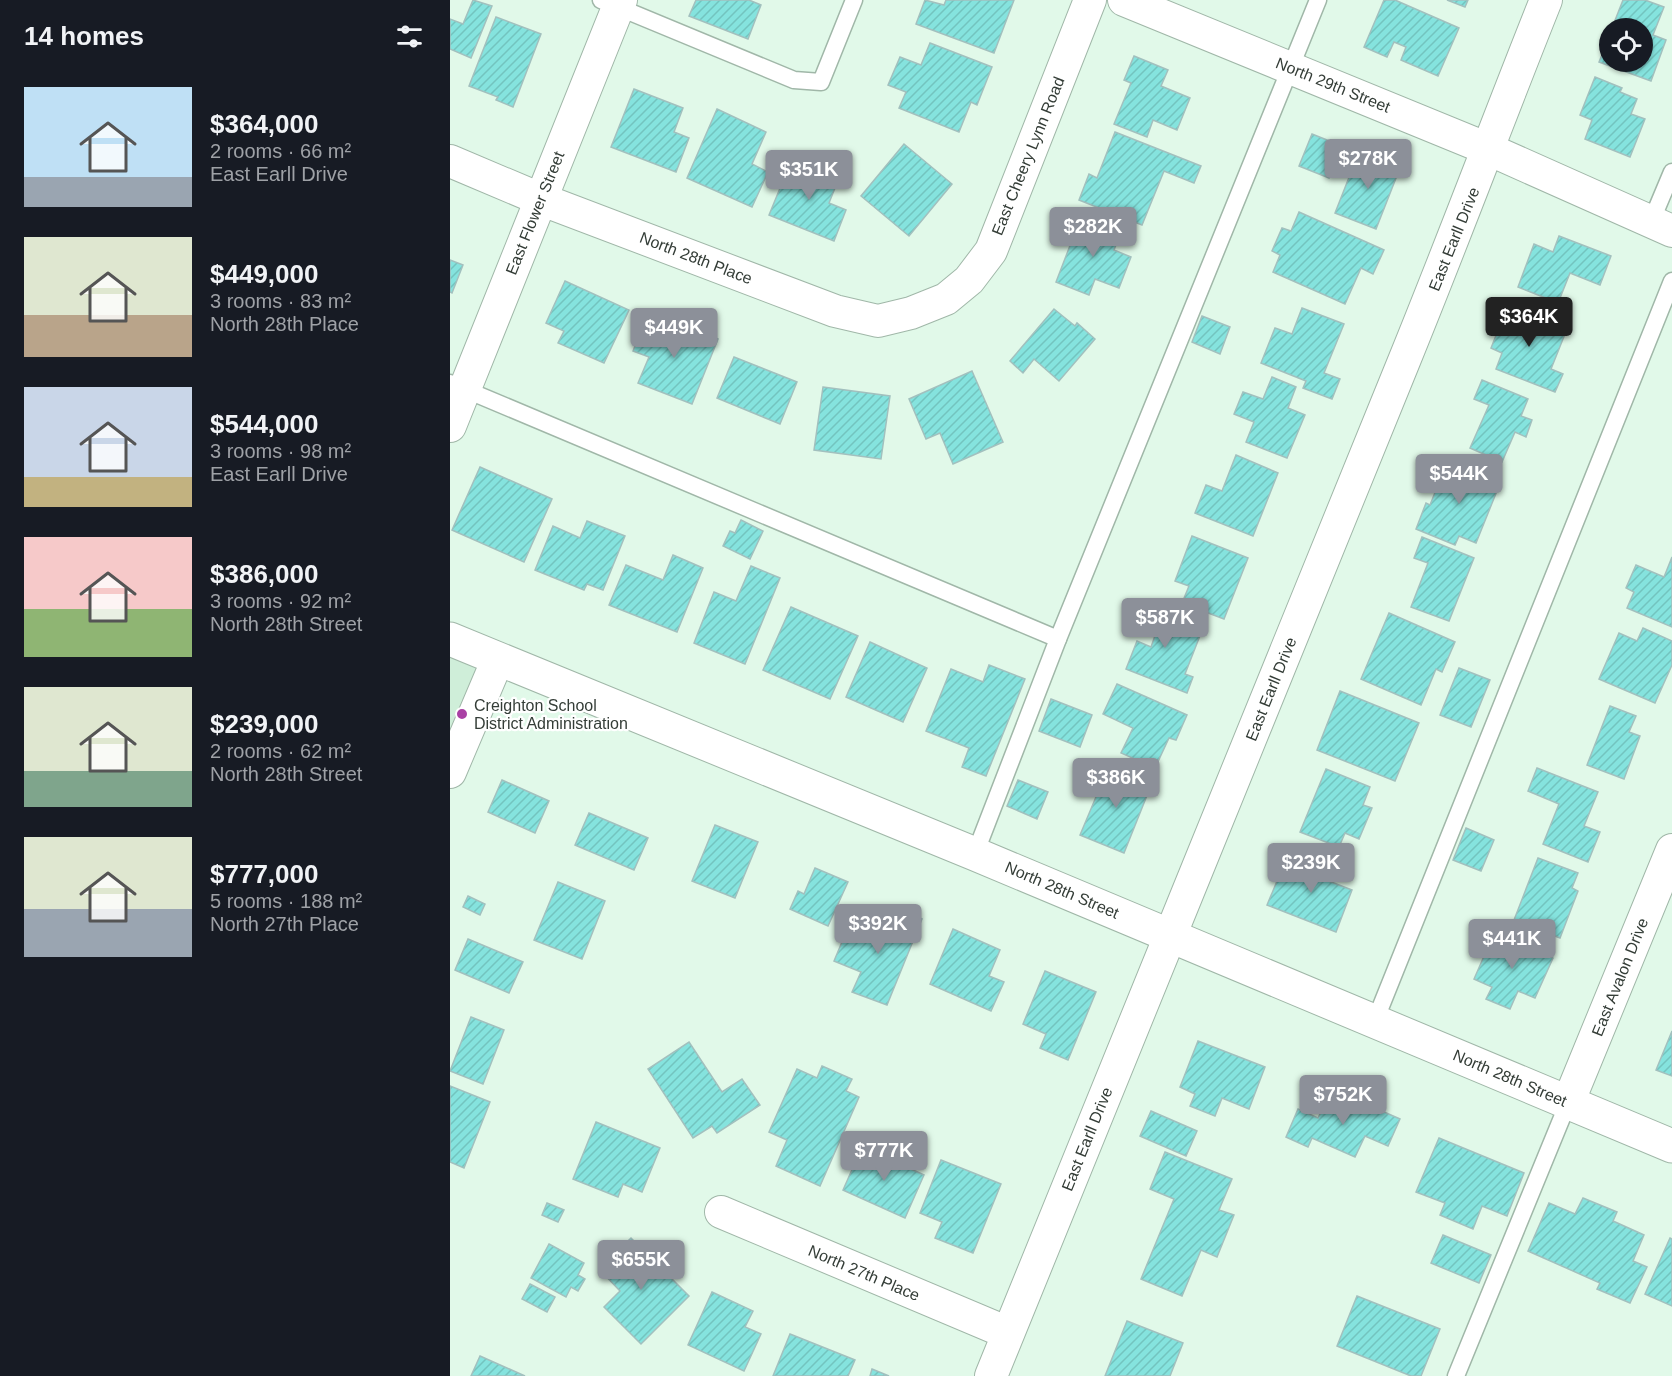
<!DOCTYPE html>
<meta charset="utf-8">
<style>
:root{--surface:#171b24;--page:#242831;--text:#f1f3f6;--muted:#9ea1a6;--accent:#8c9099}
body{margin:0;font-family:Arial,sans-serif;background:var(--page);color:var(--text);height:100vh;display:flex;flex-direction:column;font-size:22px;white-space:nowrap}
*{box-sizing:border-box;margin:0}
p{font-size:20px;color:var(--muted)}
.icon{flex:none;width:33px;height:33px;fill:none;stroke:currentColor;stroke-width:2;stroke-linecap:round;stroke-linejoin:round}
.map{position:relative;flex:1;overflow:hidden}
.panel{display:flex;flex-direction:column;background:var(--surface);width:450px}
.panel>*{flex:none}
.fabs{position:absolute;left:1149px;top:18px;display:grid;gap:12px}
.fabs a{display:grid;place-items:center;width:54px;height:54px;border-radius:50%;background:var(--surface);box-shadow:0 2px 4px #0004;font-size:30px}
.price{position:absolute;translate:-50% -51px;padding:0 14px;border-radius:6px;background:var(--accent);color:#fff;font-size:20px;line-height:39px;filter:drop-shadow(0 2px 3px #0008)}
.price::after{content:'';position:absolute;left:50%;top:36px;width:18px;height:14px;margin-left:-9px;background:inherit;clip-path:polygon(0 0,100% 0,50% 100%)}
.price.active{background:#222;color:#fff}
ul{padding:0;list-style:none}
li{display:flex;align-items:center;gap:18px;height:150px;padding:0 24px}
li span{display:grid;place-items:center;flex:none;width:168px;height:120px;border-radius:0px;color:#555}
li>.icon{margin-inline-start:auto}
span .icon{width:72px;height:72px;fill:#fffc;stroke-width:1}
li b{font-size:26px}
h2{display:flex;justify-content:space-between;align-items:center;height:72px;padding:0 24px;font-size:26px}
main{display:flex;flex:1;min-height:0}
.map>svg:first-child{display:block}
</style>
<main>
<section class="panel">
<h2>14 homes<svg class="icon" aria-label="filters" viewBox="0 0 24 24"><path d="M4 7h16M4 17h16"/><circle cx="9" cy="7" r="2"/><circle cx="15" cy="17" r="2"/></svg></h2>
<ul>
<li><span style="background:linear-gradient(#bfe0f5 75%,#9aa5b1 0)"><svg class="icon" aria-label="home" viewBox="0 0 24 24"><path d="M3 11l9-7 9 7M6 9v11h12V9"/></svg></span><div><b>$364,000</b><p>2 rooms · 66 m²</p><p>East Earll Drive</p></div></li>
<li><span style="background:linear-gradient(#dfe7d0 65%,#b9a48a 0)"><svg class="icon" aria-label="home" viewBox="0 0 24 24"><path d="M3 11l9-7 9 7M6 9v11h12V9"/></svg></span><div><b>$449,000</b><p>3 rooms · 83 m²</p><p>North 28th Place</p></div></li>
<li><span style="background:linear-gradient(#c9d6e8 75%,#c2b280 0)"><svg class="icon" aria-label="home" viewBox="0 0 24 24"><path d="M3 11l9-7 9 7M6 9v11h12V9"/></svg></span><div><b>$544,000</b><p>3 rooms · 98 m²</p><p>East Earll Drive</p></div></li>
<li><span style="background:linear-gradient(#f6c9c9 60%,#8fb573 0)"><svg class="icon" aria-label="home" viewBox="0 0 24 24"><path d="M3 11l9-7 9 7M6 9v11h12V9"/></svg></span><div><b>$386,000</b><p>3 rooms · 92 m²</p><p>North 28th Street</p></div></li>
<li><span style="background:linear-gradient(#dfe7d0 70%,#7fa58c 0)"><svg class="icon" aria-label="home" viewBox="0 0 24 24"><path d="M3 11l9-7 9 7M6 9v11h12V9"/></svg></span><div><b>$239,000</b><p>2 rooms · 62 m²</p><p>North 28th Street</p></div></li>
<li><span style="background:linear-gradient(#dfe7d0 60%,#9aa5b1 0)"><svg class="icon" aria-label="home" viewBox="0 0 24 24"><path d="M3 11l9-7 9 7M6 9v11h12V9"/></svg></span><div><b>$777,000</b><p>5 rooms · 188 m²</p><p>North 27th Place</p></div></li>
</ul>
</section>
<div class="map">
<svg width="1222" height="1376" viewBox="0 0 1222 1376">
<defs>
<pattern id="building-hatch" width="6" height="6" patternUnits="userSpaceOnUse" patternTransform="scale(1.5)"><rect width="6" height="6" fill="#85e3de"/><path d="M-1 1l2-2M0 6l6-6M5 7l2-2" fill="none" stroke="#73c4bf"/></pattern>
</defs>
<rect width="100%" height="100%" fill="#e1f9e9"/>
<path fill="#cfeed9" d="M0,639l48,20 -48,113z"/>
<g fill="url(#building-hatch)" stroke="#a2c0be" stroke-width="1.5">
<path d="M23,0l19,6 -21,52 -21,-9v-30l13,5z"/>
<path d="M246,0h53l12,5 -13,34 -59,-23z"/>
<path d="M475,0l19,5 2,-5h68l-20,53 -78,-29z"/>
<path d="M934,0h11l64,28 -21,48 -37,-16 5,-13 -12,-5 -7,15 -23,-10z"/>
<path d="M997,0h21l-3,7z"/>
<path d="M1173,0h22l19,7 -11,28 13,5 -15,41 -52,-19 11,-27v27h32v-34h-30z"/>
<path d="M46,17l45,17 -28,73 -17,-7 2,-3 -29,-11z"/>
<path d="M480,43l62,24 -15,38 -6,-3 -12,30 -60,-24 7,-16 -18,-7 12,-28 21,8z"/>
<path d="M684,56l34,14 -7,16 29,12 -13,32 -24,-10 -6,17 -33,-13 17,-41 -7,-3z"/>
<path d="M1145,77l27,11 -2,4 17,7 -6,15 14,5 -15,38 -45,-18 7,-19 -12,-5z"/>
<path d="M184,89l49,19 -9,24 15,6 -13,34 -65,-25z"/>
<path d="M267,109l49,23 -14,32 16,8 -16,35 -65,-29z"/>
<path d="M665,132l86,34 -7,17 -30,-12 -22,54 -63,-25 10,-26 8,4z"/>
<path d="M862,134l30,12 -13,32 -30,-12z"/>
<path d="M454,144l48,40 -43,52 -48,-40z"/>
<path d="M909,152l41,16 -24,61 -41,-16z"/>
<path d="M342,159l47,19 -10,25 17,7 -12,31 -65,-26z"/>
<path d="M849,212l85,38 -11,24 -12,-6 -16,36 -72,-32 7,-17 -8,-4 10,-23 9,3z"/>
<path d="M631,217l40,15 -7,18 17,7 -12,31 -24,-9 -6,16 -33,-13z"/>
<path d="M1109,236l52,20 -11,29 -30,-12 -12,30 -40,-16 16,-43 19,8z"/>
<path d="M0,260l13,5 -11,28 -2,-1z"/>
<path d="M115,281l64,29 -25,53 -46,-20 6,-12 -18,-8z"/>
<path d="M1058,305l59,24 -16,40 12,5 -8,18 -59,-23 6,-16 -11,-5z"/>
<path d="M852,308l42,16 -20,49 16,6 -8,20 -29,-11 3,-7 -45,-18 14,-35 17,6z"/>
<path d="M604,309l21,17 2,-3 18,16 -36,42 -25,-22 -11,14 -13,-12z"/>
<path d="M752,316l28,11 -10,27 -28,-12z"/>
<path d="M196,318l38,16 3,-7 31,12 -26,65 -54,-21 11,-26 -16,-6z"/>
<path d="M284,357l63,25 -17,42 -63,-26z"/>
<path d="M522,371l31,71 -50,22 -13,-31 -14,6 -17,-40z"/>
<path d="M822,377l24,10 -8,21 17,7 -18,43 -41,-16 8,-20 -20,-8 9,-22 20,7z"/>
<path d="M1032,380l46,19 -7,17 11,4 -6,17 -11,-5 -13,30 -32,-14 19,-43 -15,-6z"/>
<path d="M373,387l67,9 -9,63 -67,-9z"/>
<path d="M786,455l42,18 -25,63 -58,-23 11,-28 16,6z"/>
<path d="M998,460l53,21 -25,62 -17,-7 -4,9 -39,-16 10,-26 4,2z"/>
<path d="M30,467l72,32 -28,63 -72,-32z"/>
<path d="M291,520l22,11 -13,28 -27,-13 7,-15 5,2z"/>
<path d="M137,521l38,15 -22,54 -16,-6 -3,6 -49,-20 18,-44 27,12z"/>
<path d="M742,536l56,22 -24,61 -42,-16 7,-17 -14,-5z"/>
<path d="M972,537l52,21 -25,63 -38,-14 17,-44 -14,-5z"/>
<path d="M223,555l30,13 -26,64 -68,-27 17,-40 37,15z"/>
<path d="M1222,557v70l-45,-19 7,-16 -8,-4 10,-23 28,12z"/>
<path d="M301,566l29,12 -35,86 -51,-21 20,-51 22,9z"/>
<path d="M688,603l65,25 -18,46 8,3 -6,16 -61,-24 11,-28 14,6 6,-17 -26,-9z"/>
<path d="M341,607l67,29 -28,63 -67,-29z"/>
<path d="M939,613l66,29 -13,30 -6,-3 -15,36 -60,-26z"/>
<path d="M1193,628l29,13v24l-17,38 -56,-24 20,-46 18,8z"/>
<path d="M420,642l57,26 -24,54 -57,-25z"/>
<path d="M539,665l36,14 -39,97 -24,-9 7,-19 -43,-17 25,-62 32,13z"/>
<path d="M1009,668l31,12 -19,47 -31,-12z"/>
<path d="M667,684l70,31 -11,25 -7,-2 -14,30 -34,-15 12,-25 -30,-14z"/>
<path d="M890,691l79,32 -24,58 -78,-31z"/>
<path d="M601,699l41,16 -12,32 -41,-16z"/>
<path d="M1160,706l26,10 -7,16 11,4 -16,43 -37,-14z"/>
<path d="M659,766l43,17 -28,70 -44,-18z"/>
<path d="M1087,768l61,24 -14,34 16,6 -12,30 -45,-18 16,-40 -31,-13z"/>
<path d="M876,769l44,18 -7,18 9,3 -13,31 -14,-6 -6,14 -39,-15z"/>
<path d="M52,780l47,21 -14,32 -47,-21z"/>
<path d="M568,780l30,12 -11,27 -30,-13z"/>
<path d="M139,813l59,25 -14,32 -59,-25z"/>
<path d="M265,825l43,17 -23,56 -43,-17z"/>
<path d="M1016,828l28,12 -13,31 -28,-11z"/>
<path d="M859,854l24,9 -7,17 26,10 -16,42 -69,-27 18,-43 18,7z"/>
<path d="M1088,858l40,15 -6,15 6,3 -18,47 -46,-18z"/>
<path d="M365,868l33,14 -20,44 -38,-17 8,-18 6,3z"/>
<path d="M108,882l47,19 -23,58 -48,-19z"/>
<path d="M18,896l17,8 -5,11 -17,-8z"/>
<path d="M452,910l20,9 -35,86 -35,-13 9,-20 -27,-11 18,-43 40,17z"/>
<path d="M503,929l47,21 -11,26 15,6 -13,29 -61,-27z"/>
<path d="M1045,931l58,27 -18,40 -17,-7 -8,18 -24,-10 6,-12 -18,-8z"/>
<path d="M18,939l55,23 -14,31 -54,-23z"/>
<path d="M595,971l51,21 -28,68 -28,-12 6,-14 -23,-10z"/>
<path d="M21,1017l33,13 -21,54 -33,-13z"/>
<path d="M1222,1031v45l-16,-6z"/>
<path d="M748,1041l67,26 -16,42 -27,-11 -7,18 -25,-10 5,-12 -15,-7z"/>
<path d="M239,1042l33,50 20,-13 18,26 -43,28 -5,-7 -19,12 -45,-69z"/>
<path d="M372,1066l30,13 -6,12 13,6 -39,89 -44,-20 11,-26 -18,-8 28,-63 20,9z"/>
<path d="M0,1086l40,16 -26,66 -14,-6z"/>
<path d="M880,1093l43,19 2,-4 25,11 -12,27 -23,-10 -10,21 -43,-19 -4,9 -22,-10 12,-28 20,9z"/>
<path d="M701,1111l46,20 -11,25 -46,-20z"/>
<path d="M146,1122l64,26 -18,44 -19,-8 -5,13 -45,-18z"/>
<path d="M989,1138l85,35 -17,43 -25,-10 -9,23 -33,-14 5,-12 -29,-11z"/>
<path d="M412,1147l62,28 -19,43 -62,-28z"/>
<path d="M715,1152l67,27 -13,31 15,5 -17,42 -16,-7 -19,46 -41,-17 33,-80 -24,-10z"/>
<path d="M491,1160l60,24 -28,69 -38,-15 7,-16 -22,-9z"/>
<path d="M1133,1198l34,14 -4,9 31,14 -11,26 14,6 -17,36 -33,-14 3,-6 -72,-32 21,-48 26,11z"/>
<path d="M97,1203l17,7 -6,12 -16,-7z"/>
<path d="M993,1235l48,20 -12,28 -48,-20z"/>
<path d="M181,1238l58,58 -48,48 -37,-37 16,-16 -21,-22z"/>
<path d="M1220,1238l2,1v67l-27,-12z"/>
<path d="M99,1244l35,19 -6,12 7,4 -7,12 -7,-4 -5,10 -35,-19z"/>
<path d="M80,1284l25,13 -8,15 -25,-13z"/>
<path d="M262,1292l41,19 -8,16 16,7 -17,37 -56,-26z"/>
<path d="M907,1296l83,33 -19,47h-10l-74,-30z"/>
<path d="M677,1321l56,22 -13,33h-65z"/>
<path d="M340,1334l65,26 -7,16h-75z"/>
<path d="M30,1356l45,20h-54z"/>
<path d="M422,1369l17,7h-19z"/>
</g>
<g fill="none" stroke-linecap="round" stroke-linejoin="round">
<g stroke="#a0b7a8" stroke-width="19">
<g id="service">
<path d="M151,0l193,80 27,2 33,-82"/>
<path d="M1201,222l21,-50"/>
<path d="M0,383l608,256"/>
<path d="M525,854l83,-215 260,-639"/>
<path d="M925,1021l297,-740"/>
<path d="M1006,1376l112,-273"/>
</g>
</g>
<g stroke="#a0b7a8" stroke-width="34">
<g id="minor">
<path d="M674,0l364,149 184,82"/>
<path d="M0,161l90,38 295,112 43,10 33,-8 35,-14 23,-19 22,-29 99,-251"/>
<path d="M0,426l171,-426"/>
<path d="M0,772l48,-113"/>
<path d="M1118,1103l104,-253"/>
<path d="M271,1212l287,121"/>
<path d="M541,1376c136,-339 277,-676 413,-1015 49,-120 94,-241 142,-361"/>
</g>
</g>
<g stroke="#a0b7a8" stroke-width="35">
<path id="tertiary" d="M0,639l525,215 697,292"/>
</g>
<use href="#service" stroke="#fff" stroke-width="16"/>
<use href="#minor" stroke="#fff" stroke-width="32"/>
<use href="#tertiary" stroke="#fff" stroke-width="33"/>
</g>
<circle fill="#a941a4" stroke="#fff" stroke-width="2" cx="12" cy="714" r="6"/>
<g text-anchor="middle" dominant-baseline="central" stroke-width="4.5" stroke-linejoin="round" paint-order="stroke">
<g font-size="16" fill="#343d37" stroke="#fff">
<text transform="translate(883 85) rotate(22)">North 29th Street</text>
<text transform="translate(578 156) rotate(-68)">East Cheery Lynn Road</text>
<text transform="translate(85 213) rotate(-68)">East Flower Street</text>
<text transform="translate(1004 239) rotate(-68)">East Earll Drive</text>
<text transform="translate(246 258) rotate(21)">North 28th Place</text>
<text transform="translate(821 689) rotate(-68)">East Earll Drive</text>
<text transform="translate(612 890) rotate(23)">North 28th Street</text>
<text transform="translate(1170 977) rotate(-68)">East Avalon Drive</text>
<text transform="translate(1060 1078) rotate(23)">North 28th Street</text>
<text transform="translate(637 1139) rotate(-68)">East Earll Drive</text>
<text transform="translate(414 1273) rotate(23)">North 27th Place</text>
</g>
<g font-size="16" fill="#343d37" stroke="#fff" text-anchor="start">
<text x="24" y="705">Creighton School<tspan x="24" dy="18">District Administration</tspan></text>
</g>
</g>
</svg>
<div class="fabs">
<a><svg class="icon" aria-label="locate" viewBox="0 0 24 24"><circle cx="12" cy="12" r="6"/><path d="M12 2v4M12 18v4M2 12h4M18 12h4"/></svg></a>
</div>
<b class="price" style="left:918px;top:190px">$278K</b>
<b class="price" style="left:359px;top:201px">$351K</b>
<b class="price" style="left:643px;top:258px">$282K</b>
<b class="price active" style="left:1079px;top:348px">$364K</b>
<b class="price" style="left:224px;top:359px">$449K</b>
<b class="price" style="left:1009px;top:505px">$544K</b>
<b class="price" style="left:715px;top:649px">$587K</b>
<b class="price" style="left:666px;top:809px">$386K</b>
<b class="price" style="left:861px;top:894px">$239K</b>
<b class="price" style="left:428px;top:955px">$392K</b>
<b class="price" style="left:1062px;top:970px">$441K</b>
<b class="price" style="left:893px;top:1126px">$752K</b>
<b class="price" style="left:434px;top:1182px">$777K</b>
<b class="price" style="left:191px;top:1291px">$655K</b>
</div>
</main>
